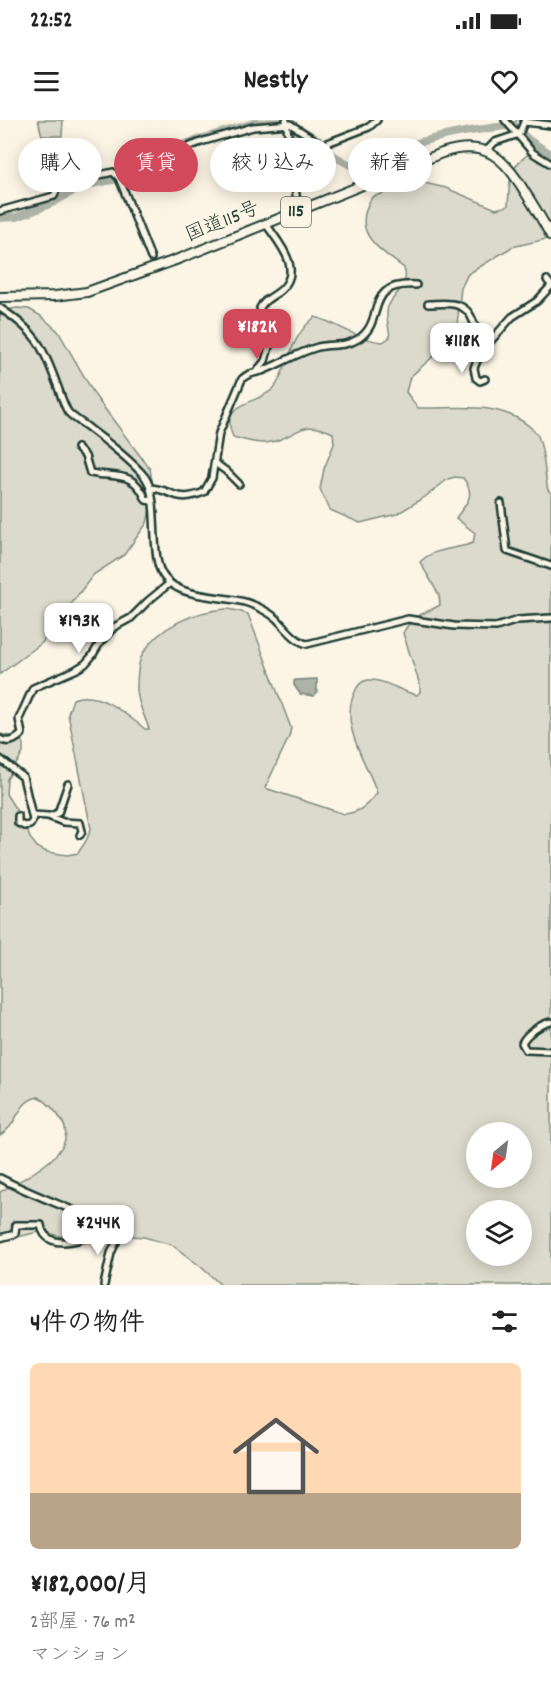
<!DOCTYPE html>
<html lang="ja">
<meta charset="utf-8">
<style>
:root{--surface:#fff;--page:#f2f2f2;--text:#222;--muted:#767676;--line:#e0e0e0;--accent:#d1495b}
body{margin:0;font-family:Dekko,"Klee One",sans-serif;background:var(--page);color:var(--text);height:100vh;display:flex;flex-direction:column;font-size:22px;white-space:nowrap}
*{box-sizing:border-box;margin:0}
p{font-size:20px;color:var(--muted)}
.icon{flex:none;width:33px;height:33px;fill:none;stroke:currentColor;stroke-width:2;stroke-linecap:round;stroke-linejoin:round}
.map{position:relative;height:1165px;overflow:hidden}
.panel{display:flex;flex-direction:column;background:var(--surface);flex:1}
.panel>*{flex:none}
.guide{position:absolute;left:18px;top:18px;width:516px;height:54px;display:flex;gap:12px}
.needle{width:39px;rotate:209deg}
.fabs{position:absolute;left:466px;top:1002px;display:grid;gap:12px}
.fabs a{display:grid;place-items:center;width:66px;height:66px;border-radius:50%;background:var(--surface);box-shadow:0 3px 15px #0003;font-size:30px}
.price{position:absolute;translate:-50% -51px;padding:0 14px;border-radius:12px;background:#fff;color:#222;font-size:20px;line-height:39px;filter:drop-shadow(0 2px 3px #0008)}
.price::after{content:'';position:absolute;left:50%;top:36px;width:18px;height:14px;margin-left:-9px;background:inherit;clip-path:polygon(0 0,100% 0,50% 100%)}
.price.selected{background:var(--accent);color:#fff}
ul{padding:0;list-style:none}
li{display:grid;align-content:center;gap:12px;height:318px;padding:0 30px}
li+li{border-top:2px solid var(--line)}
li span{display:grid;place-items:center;height:186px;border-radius:9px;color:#555}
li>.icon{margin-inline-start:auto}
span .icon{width:108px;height:108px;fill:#fffc;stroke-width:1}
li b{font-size:26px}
h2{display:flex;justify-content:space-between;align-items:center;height:72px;padding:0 30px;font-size:26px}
.chip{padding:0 21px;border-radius:27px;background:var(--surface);box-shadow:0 3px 15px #0003;font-size:21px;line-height:54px}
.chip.selected{background:var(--accent);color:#fff}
.status{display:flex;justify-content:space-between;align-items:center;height:42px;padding:0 30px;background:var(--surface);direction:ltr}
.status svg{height:16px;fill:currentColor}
header{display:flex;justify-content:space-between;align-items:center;height:78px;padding:0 30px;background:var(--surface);font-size:27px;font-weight:800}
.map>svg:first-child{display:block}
</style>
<div class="status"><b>22:52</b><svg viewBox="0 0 49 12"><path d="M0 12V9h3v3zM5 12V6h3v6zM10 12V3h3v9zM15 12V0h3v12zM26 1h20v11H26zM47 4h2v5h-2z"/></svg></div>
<header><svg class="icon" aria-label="menu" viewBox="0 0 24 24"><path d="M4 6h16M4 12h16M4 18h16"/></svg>Nestly<svg class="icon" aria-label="heart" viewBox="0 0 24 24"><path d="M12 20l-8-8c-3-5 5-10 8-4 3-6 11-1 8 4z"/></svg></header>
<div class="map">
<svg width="551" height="1165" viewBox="0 0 551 1165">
<rect width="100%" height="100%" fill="#fcf5e5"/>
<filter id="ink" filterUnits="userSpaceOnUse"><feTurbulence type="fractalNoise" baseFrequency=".0167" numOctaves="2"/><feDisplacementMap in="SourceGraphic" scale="12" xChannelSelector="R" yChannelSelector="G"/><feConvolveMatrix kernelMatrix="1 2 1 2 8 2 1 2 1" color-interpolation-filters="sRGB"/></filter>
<g filter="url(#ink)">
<g fill="#dcdacc" stroke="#7e8c80" stroke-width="1.5" fill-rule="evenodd">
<path d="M38,0h25l-1,16h-20z"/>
<path d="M527,35l14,3 10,5v75l-39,9 -44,27 -7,14 -4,37 -13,22 -34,30 -4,15 12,16c38,1 79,-8 111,18 3,3 7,6 9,10 7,17 6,37 10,54l3,3v792h-330l-21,-19 -28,-21 -28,-8 -26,-2 -43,6 -32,-10 -43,10v-49c22,-13 81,-39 62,-71 -6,-10 -12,-17 -23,-24 -22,3 -20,28 -39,38v-401l16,3 7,5v11l-16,26 -1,15 19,30 5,14 8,10 9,4 20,3 11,-2 8,-12 5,-12 -23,-115 5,-15c25,-10 53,15 72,30h4c-4,-13 -12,-26 -12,-40 0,-10 1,-27 6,-36 17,-27 52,-42 83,-44 7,0 15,3 22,5l43,114 -2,9 -24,51 79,26c16,-1 23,-9 33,-21 -9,-29 -39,-68 -22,-101 2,-6 6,-11 13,-12 18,-1 32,12 49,15l3,-3v-7l-17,-52c11,-20 20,-18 37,-28l-1,-10 -19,-33c15,-15 35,-12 53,-19l2,-10 -19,-15c10,-15 21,-22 7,-40l-8,-1 -7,2 -23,18 -28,17 -37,9 -30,-13 -10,-21 4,-20 10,-25 -1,-11c-33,-15 -34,3 -62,9 -13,3 -26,-2 -38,-5 -15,-36 25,-32 41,-49 5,-6 7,-13 10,-20 8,-20 14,-38 31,-51 24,7 43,23 68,25l7,-5c-1,-9 -5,-22 -2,-30 6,-16 22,-18 16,-39 -26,-20 -54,-35 -32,-71l48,-15 26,6 50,21 12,-3c2,-24 -1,-36 19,-51zM477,1012h45v46h-45zM477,1090h45v46h-45z"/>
<path d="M17,188l12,1 12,7 17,15 38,66 54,72 4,22 -7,32 -23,32 -31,20 -51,68 -42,31v-363z"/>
</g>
<path fill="#aeb3a7" stroke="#758479" stroke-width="1.5" d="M317,559v13l-3,4 -14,-2 -6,-9v-4l2,-1z"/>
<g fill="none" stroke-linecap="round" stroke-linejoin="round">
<path stroke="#758479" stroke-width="1.5" d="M513,5l4,-5"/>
<path stroke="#aeb3a7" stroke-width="8" d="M0,98l16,-1 17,-6 21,-9 28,-16 55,-11 28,-24 35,-12 54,-16 27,-1 46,30 23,13c25,-2 47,-16 71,-23 30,-9 61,-13 92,-17l17,16 21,13"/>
<g stroke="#1f3d34" stroke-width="10">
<g id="minor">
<path d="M286,0l11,82 3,8"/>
<path d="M505,0l28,33 18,11"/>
<path d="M524,2l27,3"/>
<path d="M486,31l9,-9 24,-8 6,-14"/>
<path d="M291,37l78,-30 8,-7"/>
<path d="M121,62l18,-4 30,-24 35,-13 49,-14 37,-3 33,21"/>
<path d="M0,91l54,-15 2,-5 -1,-14 7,-8 25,9 26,-6 6,6 32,80"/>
<path d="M547,160l4,5"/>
<path d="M428,184c9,0 20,-2 29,1 21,6 14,30 31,39l24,-27 25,-16 14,-15"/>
<path d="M0,188c35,23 42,36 56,74 4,10 7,22 12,30 6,7 15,11 22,17 15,11 44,34 55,48 14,20 6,66 14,90 11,34 61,27 89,36 9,3 20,9 28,15 9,9 19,23 31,26l101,-25 46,7 42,1 22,-7 33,-2"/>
<path d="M485,222l-11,26 2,10 4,3 5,-2"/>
<path d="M256,252l9,-11 4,-14 -9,-39c4,-9 13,-11 21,-18 23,-21 -3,-48 -15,-66"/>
<path d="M77,328l8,8 5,17c26,5 44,-3 56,27l5,1"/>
<path d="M215,343l11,8 13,13"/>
<path d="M150,368c23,1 25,16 54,4l8,-14 7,-45 23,-54c6,-6 12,-6 20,-8 19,-7 36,-19 56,-24 14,-3 27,0 40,-8 29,-18 4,-57 58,-54"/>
<path d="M501,383l6,48 44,15"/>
<path d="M0,619c8,5 15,2 22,-5l-3,-15 14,-31 42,-18 10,-6 7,-8 9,-15 13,-14 17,-9 17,-17 22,-18"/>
<path d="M0,639l23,18 10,43 -3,5 -6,1 -6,-3v-7"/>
<path d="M33,695l15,1 15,6 17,1 2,8 -2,4"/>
<path d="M50,696l8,-3 10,-29"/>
<path d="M551,902c-10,2 -25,12 -29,21l4,7 25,1"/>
<path d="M0,1058c25,13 51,23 77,34 14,6 32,8 42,20l-1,6 -7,15 -7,32"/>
<path d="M0,1118l15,-4 1,-9h25c5,31 52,13 67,-1"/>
</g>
</g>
<g stroke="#1f3d34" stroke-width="12">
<path id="highway" d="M0,177l55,-1 32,-4 94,-34 261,-105c43,-14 62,4 83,39 9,14 18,29 26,44"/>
</g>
<use href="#minor" stroke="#fcf5e5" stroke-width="5"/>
<use href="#highway" stroke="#fcf5e5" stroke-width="8"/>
</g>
</g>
<g text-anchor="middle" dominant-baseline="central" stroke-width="4.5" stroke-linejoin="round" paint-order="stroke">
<rect fill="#fcf5e5" stroke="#617469" stroke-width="1.5" x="281" y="77" width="30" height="30" rx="4.5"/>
<g font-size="18" font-weight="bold" fill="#1f3d34">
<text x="296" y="92">115</text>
</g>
<g font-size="20" fill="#1f3d34" stroke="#fcf5e5">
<text transform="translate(223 103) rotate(-22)">国道115号</text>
</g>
</g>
</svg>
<div class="fabs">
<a><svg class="needle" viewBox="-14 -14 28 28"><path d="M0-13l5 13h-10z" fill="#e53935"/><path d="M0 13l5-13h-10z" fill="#767676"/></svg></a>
<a><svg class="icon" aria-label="layers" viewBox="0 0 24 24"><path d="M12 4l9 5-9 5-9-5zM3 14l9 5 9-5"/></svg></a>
</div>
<b class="price selected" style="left:257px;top:240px">¥182K</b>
<b class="price" style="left:462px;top:254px">¥118K</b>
<b class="price" style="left:79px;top:534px">¥193K</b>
<b class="price" style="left:98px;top:1136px">¥244K</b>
<div class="guide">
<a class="chip">購入</a>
<a class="chip selected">賃貸</a>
<a class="chip">絞り込み</a>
<a class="chip">新着</a>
</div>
</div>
<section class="panel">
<h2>4件の物件<svg class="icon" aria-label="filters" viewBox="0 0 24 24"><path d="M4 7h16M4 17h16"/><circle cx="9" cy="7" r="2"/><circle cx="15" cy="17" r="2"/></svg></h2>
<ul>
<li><span style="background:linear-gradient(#ffd9b3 70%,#b9a48a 0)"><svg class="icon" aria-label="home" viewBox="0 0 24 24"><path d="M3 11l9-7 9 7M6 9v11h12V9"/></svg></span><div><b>¥182,000/月</b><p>2部屋 · 76 m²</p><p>マンション</p></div></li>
</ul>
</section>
